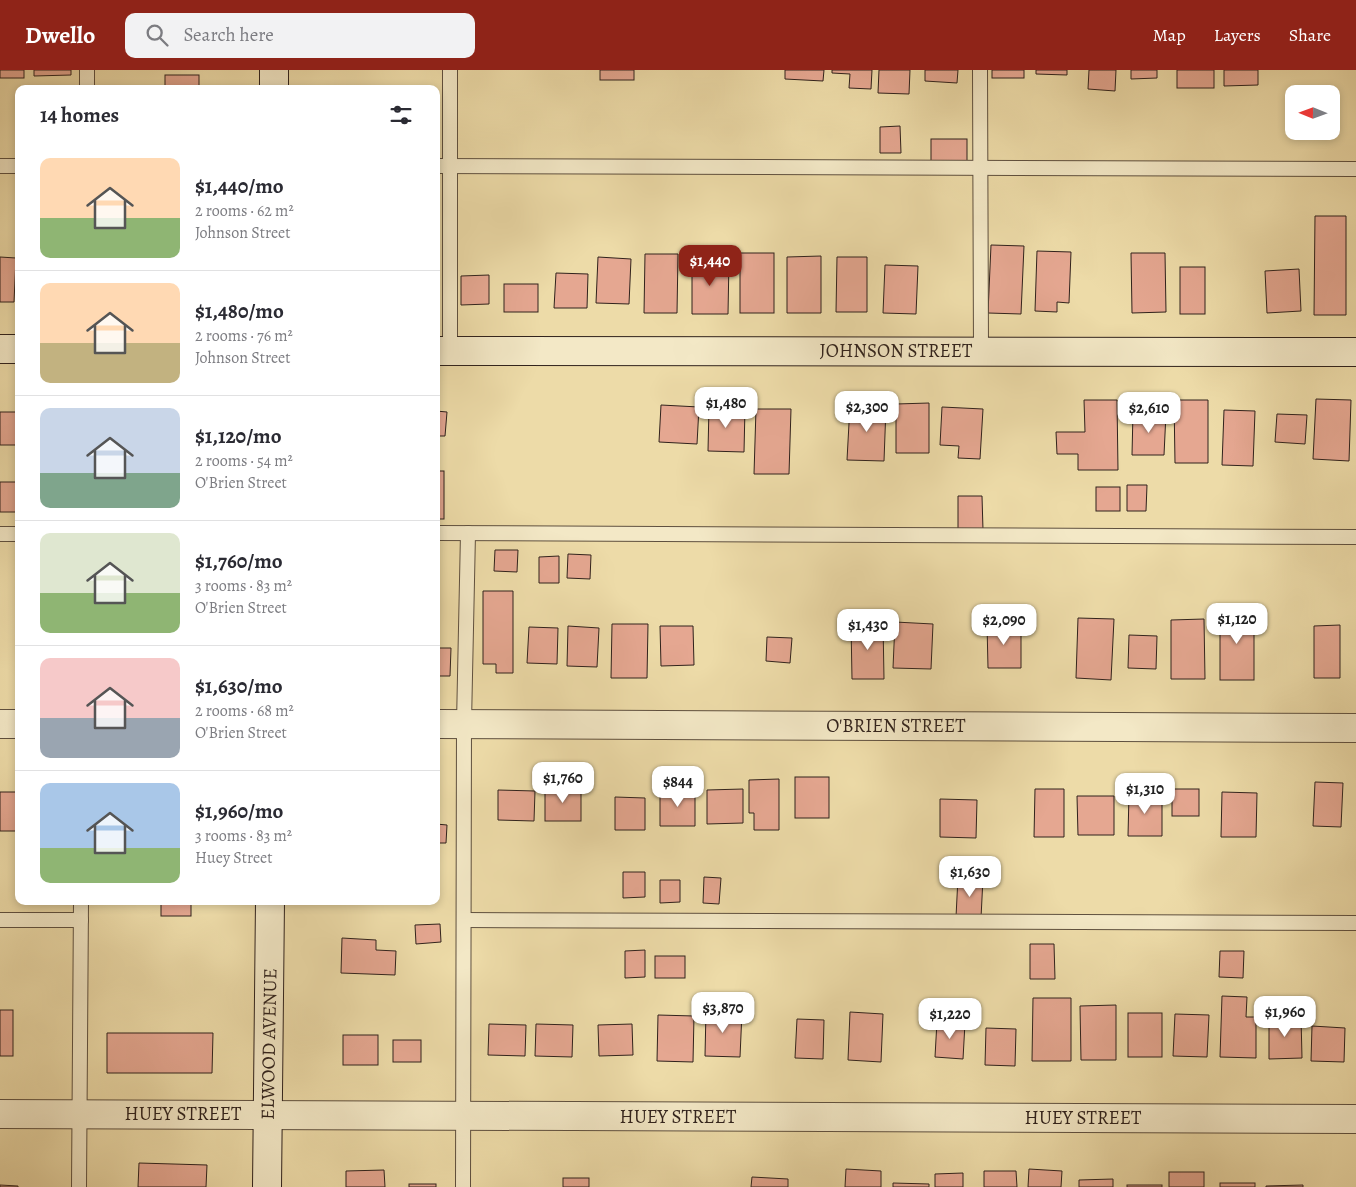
<!DOCTYPE html>
<meta charset="utf-8">
<style>
:root{--surface:#fff;--page:#f2f2f3;--text:#2b2b33;--muted:#7c7c81;--line:#e1e1e2;--accent:#8f2418}
body{margin:0;font-family:Alegreya,serif;background:var(--page);color:var(--text);height:100vh;display:flex;flex-direction:column;font-size:19px;white-space:nowrap}
*{box-sizing:border-box;margin:0}
p{font-size:16px;color:var(--muted)}
.icon{flex:none;width:28px;height:28px;fill:none;stroke:currentColor;stroke-width:2;stroke-linecap:round;stroke-linejoin:round}
.map{position:relative;flex:1;overflow:hidden}
.side{position:absolute;left:15px;top:15px;width:425px;height:820px;display:flex;flex-direction:column;background:var(--surface);border-radius:10px;box-shadow:0 2px 8px #0003}
.side>*{flex:none}
.needle{width:32px;rotate:271deg}
.tools{position:absolute;left:1285px;top:15px;display:grid;gap:10px}
.tools a{display:grid;place-items:center;width:55px;height:55px;border-radius:10px;background:var(--surface);box-shadow:0 2px 8px #0003;font-size:25px}
.price{position:absolute;translate:-50% -42px;padding:0 11px;border-radius:10px;background:#fff;color:#222;font-size:16px;line-height:32px;filter:drop-shadow(0 1px 2px #0008)}
.price::after{content:'';position:absolute;left:50%;top:30px;width:15px;height:11px;margin-left:-8px;background:inherit;clip-path:polygon(0 0,100% 0,50% 100%)}
.price.selected{background:var(--accent);color:#fff}
ul{padding:0;list-style:none}
li{display:flex;align-items:center;gap:15px;height:125px;padding:0 25px}
li+li{border-top:1px solid var(--line)}
li span{display:grid;place-items:center;flex:none;width:140px;height:100px;border-radius:10px;color:#555}
li>.icon{margin-inline-start:auto}
span .icon{width:60px;height:60px;fill:#fffc;stroke-width:1}
li b{font-size:21px}
h2{display:flex;justify-content:space-between;align-items:center;height:60px;padding:0 25px;font-size:21px}
header{display:flex;align-items:center;gap:30px;box-sizing:border-box;height:70px;padding:0 25px;background:var(--accent);color:#fff}
header strong{font-size:24px}
nav{display:flex;gap:28px;margin-inline-start:auto;font-size:18px}
.search{width:350px;height:45px;background:var(--page);display:flex;align-items:center;gap:12px;box-sizing:border-box;padding:0 18px;border-radius:10px;color:var(--muted);font-size:19px}
.map>svg:first-child{display:block}
</style>
<header>
<strong>Dwello</strong>
<div class="search"><svg class="icon" aria-label="search" viewBox="0 0 24 24"><circle cx="10" cy="10" r="6"/><path d="M15 15l6 6"/></svg>Search here</div>
<nav><a>Map</a><a>Layers</a><a>Share</a></nav>
</header>
<div class="map">
<svg width="1356" height="1117" viewBox="0 0 1356 1117">
<rect width="100%" height="100%" fill="#eddba8"/>
<filter id="stains"><feTurbulence type="fractalNoise" baseFrequency=".004" numOctaves="4"/><feColorMatrix values="0 0 0 0 .2 0 0 0 0 .09 0 0 0 0 .02 0 0 0 .5 -.17"/></filter>
<radialGradient id="worn" r=".72"><stop offset=".6" stop-color="#630" stop-opacity="0"/><stop offset="1" stop-color="#630" stop-opacity=".3"/></radialGradient>
<g fill="#e5a791" stroke="#30221c">
<rect x="0" y="0" width="24" height="8"/>
<path d="M34,0h37v5l-37,1z"/>
<rect x="600" y="0" width="34" height="10"/>
<path d="M785,0h39l-1,11 -38,-2z"/>
<path d="M832,0h40l-1,19 -22,-1 1,-14 -18,-1z"/>
<path d="M879,0h31l-1,24 -31,-1z"/>
<path d="M925,0h33l-1,13 -32,-2z"/>
<rect x="992" y="0" width="32" height="8"/>
<path d="M1036,0h31v5l-31,-1z"/>
<path d="M1089,0h27l-1,21 -27,-2z"/>
<path d="M1131,0h26v8l-26,1z"/>
<rect x="1177" y="0" width="37" height="18"/>
<path d="M1224,0h34v15l-34,1z"/>
<rect x="165" y="5" width="34" height="14"/>
<path d="M900,56l1,27h-21v-26z"/>
<rect x="931" y="69" width="36" height="22"/>
<path d="M1315,146h31v99h-32z"/>
<path d="M991,175l33,1 -3,68 -33,-1z"/>
<path d="M1037,181l34,1 -2,51 -12,-1v10l-22,-1z"/>
<rect x="740" y="183" width="34" height="60"/>
<path d="M1131,183h34l1,59 -34,1z"/>
<path d="M645,184h33l-1,59h-33z"/>
<path d="M821,186v57h-34v-56z"/>
<path d="M0,187l16,1 -2,44h-14z"/>
<path d="M598,187l33,2 -2,45 -33,-1z"/>
<path d="M837,187h30v55h-31z"/>
<path d="M692,190h37l-1,54h-36z"/>
<path d="M885,195l33,1 -2,48 -33,-1z"/>
<rect x="1180" y="197" width="25" height="47"/>
<path d="M1299,199l2,42 -34,2 -2,-42z"/>
<path d="M556,203l32,1 -1,34h-33z"/>
<path d="M489,205v29l-28,1v-29z"/>
<rect x="504" y="214" width="34" height="28"/>
<path d="M1316,329l35,1 -2,61 -36,-2z"/>
<path d="M1084,330h33l1,70h-40v-16h-21l-1,-22h29z"/>
<path d="M1174,330h34v63h-33z"/>
<path d="M929,333v50h-33v-49z"/>
<path d="M661,335l38,2 -2,37 -38,-2z"/>
<path d="M850,335l36,2 -2,54 -37,-1z"/>
<path d="M709,337l36,1 -1,44 -36,-1z"/>
<path d="M942,337l41,2 -3,50 -22,-1 1,-12 -19,-1z"/>
<path d="M756,339h35l-2,65h-35z"/>
<path d="M1224,340l31,1 -2,55 -31,-1z"/>
<path d="M436,341l11,1 -2,24h-9z"/>
<rect x="0" y="342" width="19" height="33"/>
<path d="M1133,342l33,1 -2,42h-32z"/>
<path d="M1277,344l30,1 -2,29 -30,-2z"/>
<rect x="436" y="401" width="8" height="48"/>
<rect x="0" y="412" width="19" height="30"/>
<path d="M1127,415h20l-1,26h-19z"/>
<rect x="1096" y="417" width="24" height="24"/>
<path d="M958,426h24l1,34h-25z"/>
<path d="M495,480h23l-1,22 -23,-1z"/>
<path d="M568,484l23,1 -1,24 -23,-1z"/>
<path d="M559,486v27h-20v-26z"/>
<path d="M483,521h30v82h-17v-9h-13z"/>
<rect x="1220" y="540" width="34" height="70"/>
<path d="M1078,548l36,1 -3,61 -35,-2z"/>
<path d="M1204,549l1,60h-34v-59z"/>
<path d="M895,552l38,2 -2,45 -38,-1z"/>
<path d="M883,553l1,56h-32l-1,-55z"/>
<path d="M1021,553v45h-33l-1,-44z"/>
<path d="M612,554h36l-1,54h-36z"/>
<path d="M1340,555v53h-26v-52z"/>
<path d="M568,556l31,2 -2,39 -30,-1z"/>
<path d="M660,556h33l1,39 -33,1z"/>
<path d="M529,557l29,1 -1,36 -30,-1z"/>
<path d="M1129,565l28,1 -1,33 -28,-1z"/>
<path d="M767,567l25,1 -2,25 -24,-2z"/>
<path d="M436,578h15l-1,28h-14z"/>
<rect x="795" y="707" width="34" height="41"/>
<path d="M779,709v51h-25v-17h-5v-33z"/>
<path d="M1315,712l28,1 -2,44 -28,-1z"/>
<rect x="545" y="718" width="36" height="33"/>
<path d="M673,718h22v38h-35v-35h13z"/>
<path d="M743,719v34l-36,1v-34z"/>
<path d="M1035,719h29v48h-30z"/>
<rect x="1172" y="719" width="27" height="27"/>
<path d="M498,720l37,1 -1,30 -36,-1z"/>
<rect x="0" y="722" width="19" height="39"/>
<path d="M1222,722l35,1 -1,44h-35z"/>
<path d="M1129,724h33v42h-34z"/>
<path d="M1077,726h37v39h-36z"/>
<path d="M615,727l30,1v32h-30z"/>
<path d="M940,729l37,1 -1,38 -36,-1z"/>
<path d="M436,754l11,1 -1,18h-10z"/>
<path d="M623,802h22v25l-22,1z"/>
<path d="M704,807l17,1 -2,26 -16,-1z"/>
<path d="M958,807l25,1 -2,40 -25,-1z"/>
<path d="M660,810h20v22l-20,1z"/>
<rect x="161" y="831" width="30" height="15"/>
<path d="M440,854l1,18 -25,2 -1,-19z"/>
<path d="M342,868l34,2v10l20,1 -1,24 -54,-2z"/>
<path d="M1030,874h24l1,35h-25z"/>
<path d="M645,880v27l-20,1v-27z"/>
<path d="M1220,881h24l-1,27 -24,-1z"/>
<rect x="655" y="886" width="30" height="22"/>
<path d="M1222,926l25,1 -1,20h10v41l-36,-1z"/>
<path d="M1033,928h38v63h-39z"/>
<path d="M1116,935v55h-35l-1,-54z"/>
<rect x="0" y="940" width="13" height="46"/>
<path d="M706,941l36,1 -2,45 -35,-1z"/>
<path d="M850,942l33,2 -2,48 -33,-2z"/>
<rect x="1128" y="943" width="34" height="44"/>
<path d="M1175,944l34,1 -2,42 -34,-1z"/>
<path d="M658,945l36,1 -1,46 -36,-1z"/>
<path d="M1269,947h32l1,41 -33,1z"/>
<path d="M797,949l27,1 -1,39 -28,-1z"/>
<path d="M937,951l28,2 -2,36 -28,-2z"/>
<path d="M489,954l37,1 -1,31 -37,-1z"/>
<path d="M536,954l37,1 -1,32 -37,-1z"/>
<path d="M632,954l1,31 -34,1 -1,-31z"/>
<path d="M1312,956l33,2 -1,34 -33,-1z"/>
<path d="M986,958l30,1 -1,37 -30,-1z"/>
<path d="M107,963h106l-1,40h-105z"/>
<rect x="343" y="965" width="35" height="30"/>
<rect x="393" y="970" width="28" height="22"/>
<path d="M139,1093l68,2 -1,22h-68z"/>
<path d="M846,1099l35,2v16h-36z"/>
<path d="M1029,1099l33,2 -1,16h-33z"/>
<path d="M384,1100l1,17h-39v-16z"/>
<path d="M984,1101h32l1,16h-33z"/>
<rect x="1169" y="1102" width="35" height="15"/>
<path d="M963,1103v14h-28v-13z"/>
<path d="M752,1107l36,2v8h-37z"/>
<rect x="563" y="1108" width="26" height="9"/>
<path d="M1113,1109v8h-34v-7z"/>
<path d="M893,1113l36,1v3h-36z"/>
<rect x="1220" y="1113" width="35" height="4"/>
<rect x="409" y="1114" width="27" height="3"/>
<path d="M0,1115l18,1v1h-18z"/>
<rect x="1127" y="1115" width="35" height="2"/>
<path d="M1303,1115v2h-37v-1z"/>
</g>
<g fill="none" stroke-linecap="round" stroke-linejoin="round">
<g stroke="#5f503f" stroke-width="16">
<g id="lane">
<path d="M87,0v19"/>
<path d="M980,0l1,281"/>
<path d="M0,96h19"/>
<path d="M436,96l920,3"/>
<path d="M450,281v-281"/>
<path d="M436,463l920,4"/>
<path d="M0,464h19"/>
<path d="M0,850h81"/>
<path d="M464,850l892,3"/>
<path d="M79,1117l2,-286"/>
<path d="M463,1117l1,-464 4,-190"/>
</g>
</g>
<g stroke="#5f503f" stroke-width="30">
<g id="street">
<path d="M0,654h19"/>
<path d="M436,654l920,4"/>
<path d="M0,1044l1356,5"/>
</g>
</g>
<g stroke="#30221c" stroke-width="30">
<g id="secondary">
<path d="M274,19v-19"/>
<path d="M0,279h19"/>
<path d="M436,281l920,1"/>
<path d="M267,1117l3,-286"/>
</g>
</g>
<use href="#lane" stroke="#f3e8c6" stroke-width="14"/>
<use href="#street" stroke="#f3e8c6" stroke-width="28"/>
<use href="#secondary" stroke="#f3e8c6" stroke-width="28"/>
</g>
<g text-anchor="middle" dominant-baseline="central" stroke-width="4.5" stroke-linejoin="round" paint-order="stroke">
<g font-size="19" fill="#30221c" stroke="#f3e8c6">
<text x="896" y="281">JOHNSON STREET</text>
<text x="896" y="656">O'BRIEN STREET</text>
<text transform="translate(269 974) rotate(-89)">ELWOOD AVENUE</text>
<text x="183" y="1044">HUEY STREET</text>
<text x="678" y="1047">HUEY STREET</text>
<text x="1083" y="1048">HUEY STREET</text>
</g>
</g>
<rect width="100%" height="100%" filter="url(#stains)"/>
<rect width="100%" height="100%" fill="url(#worn)"/>
</svg>
<div class="tools">
<a><svg class="needle" viewBox="-14 -14 28 28"><path d="M0-13l5 13h-10z" fill="#e53935"/><path d="M0 13l5-13h-10z" fill="#7c7c81"/></svg></a>
</div>
<b class="price selected" style="left:710px;top:217px">$1,440</b>
<b class="price" style="left:726px;top:359px">$1,480</b>
<b class="price" style="left:867px;top:363px">$2,300</b>
<b class="price" style="left:1149px;top:364px">$2,610</b>
<b class="price" style="left:1237px;top:575px">$1,120</b>
<b class="price" style="left:1004px;top:576px">$2,090</b>
<b class="price" style="left:868px;top:581px">$1,430</b>
<b class="price" style="left:563px;top:734px">$1,760</b>
<b class="price" style="left:678px;top:738px">$844</b>
<b class="price" style="left:1145px;top:745px">$1,310</b>
<b class="price" style="left:970px;top:828px">$1,630</b>
<b class="price" style="left:723px;top:964px">$3,870</b>
<b class="price" style="left:1285px;top:968px">$1,960</b>
<b class="price" style="left:950px;top:970px">$1,220</b>
<section class="side">
<h2>14 homes<svg class="icon" aria-label="filters" viewBox="0 0 24 24"><path d="M4 7h16M4 17h16"/><circle cx="9" cy="7" r="2"/><circle cx="15" cy="17" r="2"/></svg></h2>
<ul>
<li><span style="background:linear-gradient(#ffd9b3 60%,#8fb573 0)"><svg class="icon" aria-label="home" viewBox="0 0 24 24"><path d="M3 11l9-7 9 7M6 9v11h12V9"/></svg></span><div><b>$1,440/mo</b><p>2 rooms · 62 m²</p><p>Johnson Street</p></div></li>
<li><span style="background:linear-gradient(#ffd9b3 60%,#c2b280 0)"><svg class="icon" aria-label="home" viewBox="0 0 24 24"><path d="M3 11l9-7 9 7M6 9v11h12V9"/></svg></span><div><b>$1,480/mo</b><p>2 rooms · 76 m²</p><p>Johnson Street</p></div></li>
<li><span style="background:linear-gradient(#c9d6e8 65%,#7fa58c 0)"><svg class="icon" aria-label="home" viewBox="0 0 24 24"><path d="M3 11l9-7 9 7M6 9v11h12V9"/></svg></span><div><b>$1,120/mo</b><p>2 rooms · 54 m²</p><p>O'Brien Street</p></div></li>
<li><span style="background:linear-gradient(#dfe7d0 60%,#8fb573 0)"><svg class="icon" aria-label="home" viewBox="0 0 24 24"><path d="M3 11l9-7 9 7M6 9v11h12V9"/></svg></span><div><b>$1,760/mo</b><p>3 rooms · 83 m²</p><p>O'Brien Street</p></div></li>
<li><span style="background:linear-gradient(#f6c9c9 60%,#9aa5b1 0)"><svg class="icon" aria-label="home" viewBox="0 0 24 24"><path d="M3 11l9-7 9 7M6 9v11h12V9"/></svg></span><div><b>$1,630/mo</b><p>2 rooms · 68 m²</p><p>O'Brien Street</p></div></li>
<li><span style="background:linear-gradient(#a9c7e8 65%,#8fb573 0)"><svg class="icon" aria-label="home" viewBox="0 0 24 24"><path d="M3 11l9-7 9 7M6 9v11h12V9"/></svg></span><div><b>$1,960/mo</b><p>3 rooms · 83 m²</p><p>Huey Street</p></div></li>
</ul>
</section>
</div>
